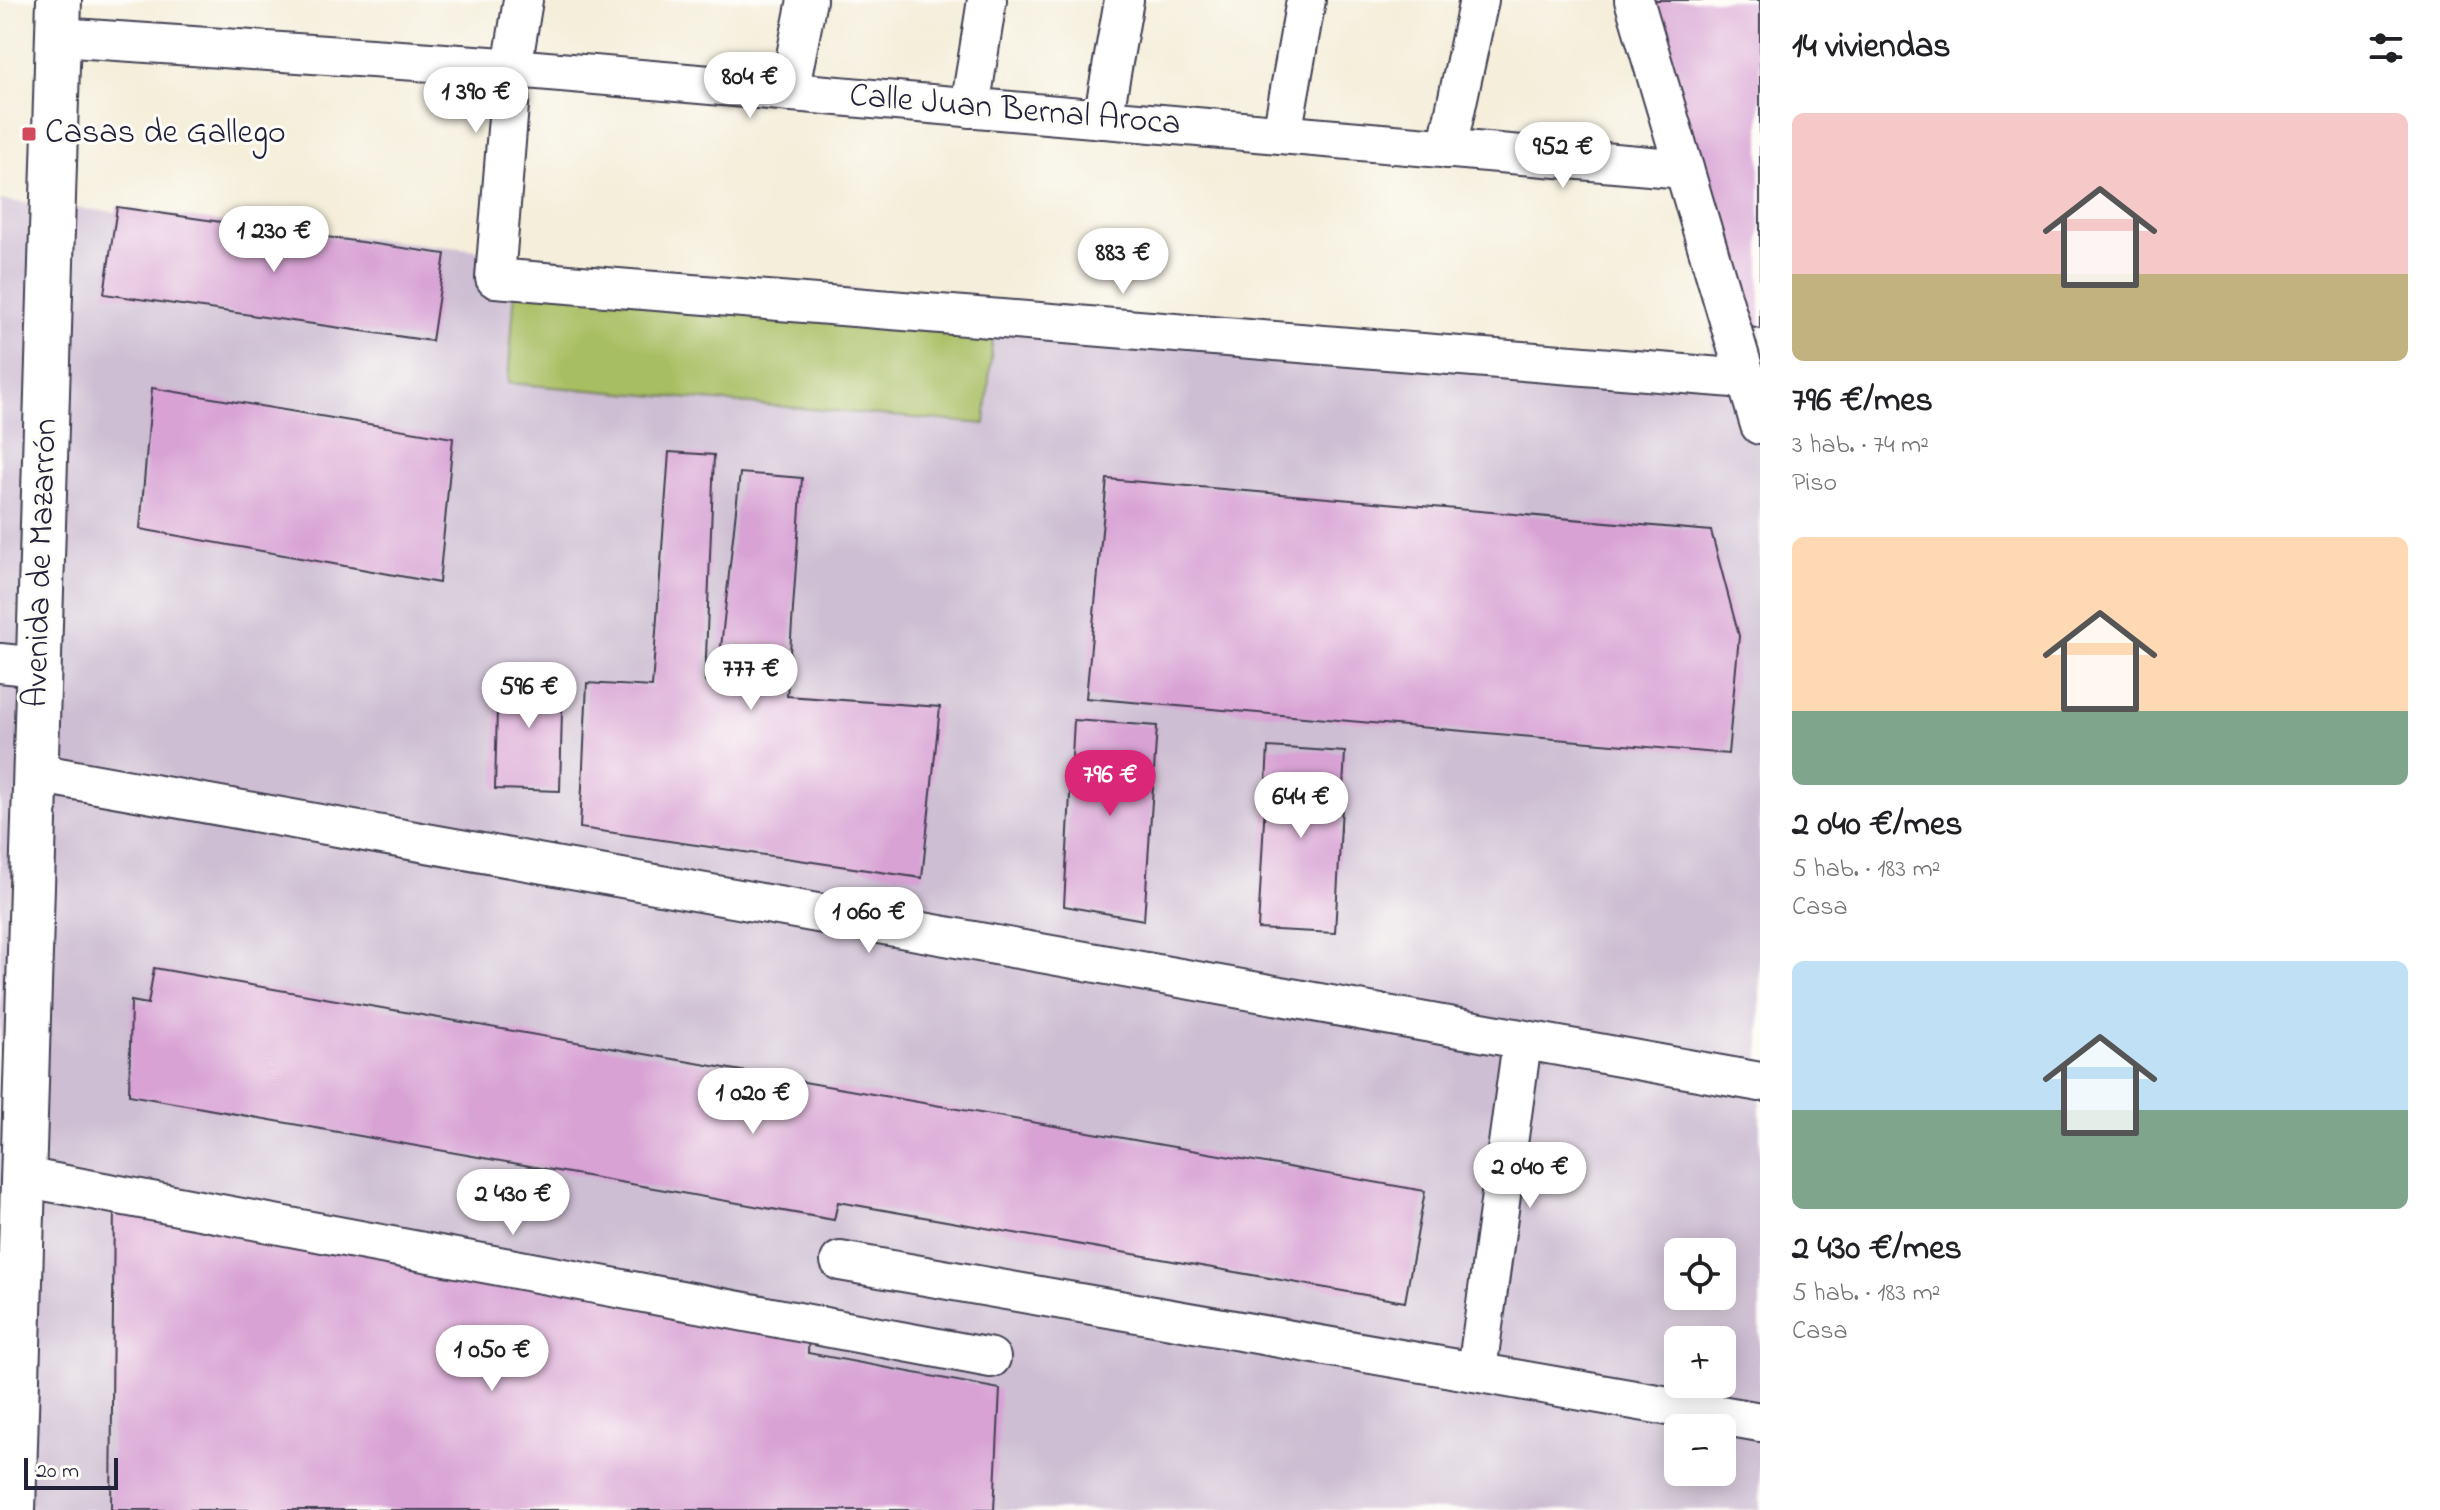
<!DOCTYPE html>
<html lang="es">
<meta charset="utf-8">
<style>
:root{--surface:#fff;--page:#f2f2f2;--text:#202124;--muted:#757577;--accent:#db2777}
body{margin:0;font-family:"Indie Flower",sans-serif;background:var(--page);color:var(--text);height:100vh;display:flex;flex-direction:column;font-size:30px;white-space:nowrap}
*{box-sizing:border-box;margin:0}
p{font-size:26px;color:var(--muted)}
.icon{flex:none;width:44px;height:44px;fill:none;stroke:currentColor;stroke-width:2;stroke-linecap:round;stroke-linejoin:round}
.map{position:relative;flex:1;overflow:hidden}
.panel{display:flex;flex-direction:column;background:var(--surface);width:680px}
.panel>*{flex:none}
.tools{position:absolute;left:1664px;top:1238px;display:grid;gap:16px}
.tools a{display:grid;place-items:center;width:72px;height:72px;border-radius:12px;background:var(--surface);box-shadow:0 4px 20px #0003;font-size:40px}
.scale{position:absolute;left:24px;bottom:20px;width:94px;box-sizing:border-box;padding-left:8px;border:4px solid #22223b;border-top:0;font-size:22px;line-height:28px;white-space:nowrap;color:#22223b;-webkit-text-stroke:6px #fdfcf7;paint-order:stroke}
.price{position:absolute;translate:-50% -68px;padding:0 18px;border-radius:28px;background:#fff;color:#222;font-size:26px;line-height:52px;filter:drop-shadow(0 2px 4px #0008)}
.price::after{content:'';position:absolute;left:50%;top:48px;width:24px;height:18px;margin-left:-12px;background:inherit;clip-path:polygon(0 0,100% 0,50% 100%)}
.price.current{background:var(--accent);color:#fff}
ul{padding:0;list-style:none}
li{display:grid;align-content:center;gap:16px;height:424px;padding:0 32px}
li span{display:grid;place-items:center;height:248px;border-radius:12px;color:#555}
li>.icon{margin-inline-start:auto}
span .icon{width:144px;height:144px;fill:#fffc;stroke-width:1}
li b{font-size:34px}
h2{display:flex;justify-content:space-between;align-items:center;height:96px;padding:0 32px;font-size:34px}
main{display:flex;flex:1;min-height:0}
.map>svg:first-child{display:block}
</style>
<main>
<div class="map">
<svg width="1760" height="1510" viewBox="0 0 1760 1510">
<rect width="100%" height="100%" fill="#fdfcf7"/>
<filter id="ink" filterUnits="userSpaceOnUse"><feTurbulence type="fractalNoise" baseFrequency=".0125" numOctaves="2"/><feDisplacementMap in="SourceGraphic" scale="16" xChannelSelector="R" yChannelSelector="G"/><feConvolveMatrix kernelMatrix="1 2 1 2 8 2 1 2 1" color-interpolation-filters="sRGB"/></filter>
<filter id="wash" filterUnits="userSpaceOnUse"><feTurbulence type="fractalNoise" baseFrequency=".006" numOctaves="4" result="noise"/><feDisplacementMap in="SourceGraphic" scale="32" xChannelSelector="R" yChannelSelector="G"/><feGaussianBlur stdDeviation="1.8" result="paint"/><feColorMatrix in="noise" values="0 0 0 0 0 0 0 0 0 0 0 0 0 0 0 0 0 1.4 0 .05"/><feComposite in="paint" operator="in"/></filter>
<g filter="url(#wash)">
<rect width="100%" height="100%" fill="#f4eeda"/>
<path fill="#cdbed3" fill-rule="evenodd" d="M1676,0h84v1510h-1760v-1310l1716,179zM1678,1252h44v44h-44zM1678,1340h44v44h-44zM1678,1428h44v44h-44z"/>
<path fill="#a8be62" stroke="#65704e" stroke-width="2" d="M515,289l478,46 -8,89 -477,-41z"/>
<g id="blocks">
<g fill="#d8a2d4">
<path d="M1643,0h117v329l-9,-2z"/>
<path d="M117,207l328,47 -13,87 -328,-47z"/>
<path d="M152,388l301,50 -14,145 -299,-54z"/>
<path d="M669,452l45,3 -9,227 12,2 23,-211 62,5 -15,218 153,11 -18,171 -342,-50 7,-145 65,4z"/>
<path d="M1107,479l604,52 28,105 -11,118 -642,-56z"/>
<path d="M498,668l65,2 -3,121 -65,-2z"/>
<path d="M1074,720l83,6 -13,194 -80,-14z"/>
<path d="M1268,747l77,5 -10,181 -77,-4z"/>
<path d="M154,968l1271,223 -20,111 -567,-100 -4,18 -705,-125 2,-94 17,3z"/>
<path d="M114,1202l695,131 -1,20 192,36 -6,121h-883z"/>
</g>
</g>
</g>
<g filter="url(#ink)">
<use href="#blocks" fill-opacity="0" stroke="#424153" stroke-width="2"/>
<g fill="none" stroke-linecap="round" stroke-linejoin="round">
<g stroke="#424153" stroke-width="42">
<g id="minor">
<path d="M523,0l-11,68 -17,210 1251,101"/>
<path d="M1634,0l126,425"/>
<path d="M58,37l432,29 1194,103"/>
<path d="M789,92l18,-92"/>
<path d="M970,108l17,-108"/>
<path d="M1103,119l21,-119"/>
<path d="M1282,134l24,-134"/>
<path d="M1447,149l32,-149"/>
<path d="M0,663l39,4"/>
<path d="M36,773l1724,309"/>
<path d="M23,1177l968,181"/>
<path d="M840,1261l920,161"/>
<path d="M1477,1370l45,-328"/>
</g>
</g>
<g stroke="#424153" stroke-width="48">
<path id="primary" d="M13,1510l46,-1510"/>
</g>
<use href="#minor" stroke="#fff" stroke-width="38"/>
<use href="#primary" stroke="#fff" stroke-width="44"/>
</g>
</g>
<rect fill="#d1495b" stroke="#fdfcf7" stroke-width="3" x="21" y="126" width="16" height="16" rx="4"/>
<g text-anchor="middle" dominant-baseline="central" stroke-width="6" stroke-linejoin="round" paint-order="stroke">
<g font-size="34" fill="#22223b" stroke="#fdfcf7">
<text transform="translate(1015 111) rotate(5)">Calle Juan Bernal Aroca</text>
<text transform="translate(42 563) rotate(-88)">Avenida de Mazarrón</text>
</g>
<g font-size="34" fill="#22223b" stroke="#fdfcf7" text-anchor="start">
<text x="45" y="134">Casas de Gallego</text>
</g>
</g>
</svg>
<div class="tools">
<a><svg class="icon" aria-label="locate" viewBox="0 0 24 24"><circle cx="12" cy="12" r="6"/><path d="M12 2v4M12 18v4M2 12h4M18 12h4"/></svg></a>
<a>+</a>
<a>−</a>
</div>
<div class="scale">20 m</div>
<b class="price" style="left:750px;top:120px">804 €</b>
<b class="price" style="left:476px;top:135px">1 390 €</b>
<b class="price" style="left:1563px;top:190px">952 €</b>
<b class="price" style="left:274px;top:274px">1 230 €</b>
<b class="price" style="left:1123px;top:296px">883 €</b>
<b class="price" style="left:751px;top:712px">777 €</b>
<b class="price" style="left:529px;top:730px">596 €</b>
<b class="price current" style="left:1110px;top:818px">796 €</b>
<b class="price" style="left:1301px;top:840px">644 €</b>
<b class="price" style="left:869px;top:955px">1 060 €</b>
<b class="price" style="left:753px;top:1136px">1 020 €</b>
<b class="price" style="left:1530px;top:1210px">2 040 €</b>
<b class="price" style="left:513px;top:1237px">2 430 €</b>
<b class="price" style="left:492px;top:1393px">1 050 €</b>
</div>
<section class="panel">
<h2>14 viviendas<svg class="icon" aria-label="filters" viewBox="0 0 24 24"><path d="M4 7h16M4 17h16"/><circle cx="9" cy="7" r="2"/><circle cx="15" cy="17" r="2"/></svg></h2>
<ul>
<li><span style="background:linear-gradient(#f6c9c9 65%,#c2b280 0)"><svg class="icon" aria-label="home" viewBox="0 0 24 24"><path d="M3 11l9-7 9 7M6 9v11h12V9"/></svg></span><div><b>796 €/mes</b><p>3 hab. · 74 m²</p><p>Piso</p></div></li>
<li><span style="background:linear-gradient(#ffd9b3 70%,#7fa58c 0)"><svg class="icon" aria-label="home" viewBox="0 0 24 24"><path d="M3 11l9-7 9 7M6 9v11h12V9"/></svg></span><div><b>2 040 €/mes</b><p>5 hab. · 183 m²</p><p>Casa</p></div></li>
<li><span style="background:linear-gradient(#bfe0f5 60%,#7fa58c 0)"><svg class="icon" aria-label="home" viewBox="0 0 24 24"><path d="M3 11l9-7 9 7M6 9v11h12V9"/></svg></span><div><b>2 430 €/mes</b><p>5 hab. · 183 m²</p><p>Casa</p></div></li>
</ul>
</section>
</main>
